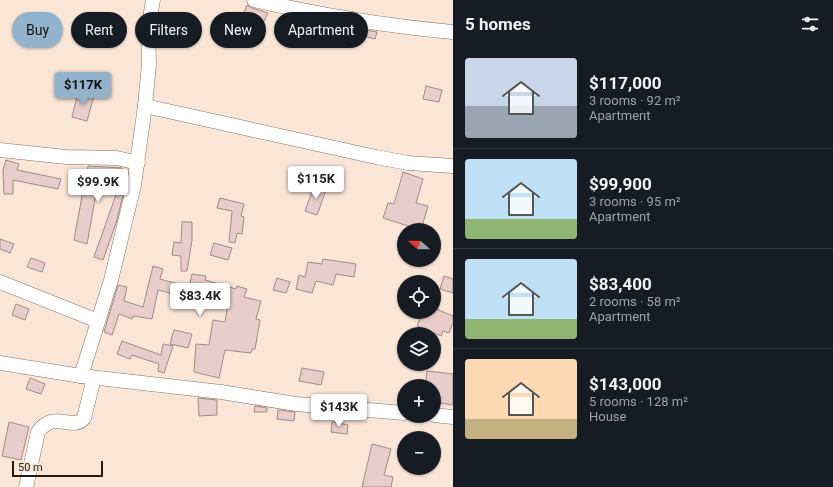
<!DOCTYPE html>
<meta charset="utf-8">
<style>
:root{--surface:#171b24;--page:#20242c;--text:#f1f3f6;--muted:#9ea1a6;--line:#363941;--accent:#93b2cc}
body{margin:0;font-family:Roboto,sans-serif;background:var(--page);color:var(--text);height:100vh;display:flex;flex-direction:column;font-size:15px;white-space:nowrap}
*{box-sizing:border-box;margin:0}
p{font-size:13px;color:var(--muted)}
.icon{flex:none;width:22px;height:22px;fill:none;stroke:currentColor;stroke-width:2;stroke-linecap:round;stroke-linejoin:round}
.map{position:relative;flex:1;overflow:hidden}
.drawer{display:flex;flex-direction:column;background:var(--surface);width:380px}
.drawer>*{flex:none}
.hud{position:absolute;left:12px;top:12px;width:380px;height:36px;display:flex;gap:8px}
.needle{width:26px;rotate:291deg}
.controls{position:absolute;left:397px;top:223px;display:grid;gap:8px}
.controls a{display:grid;place-items:center;width:44px;height:44px;border-radius:50%;background:var(--surface);box-shadow:0 1px 3px #0004;font-size:20px}
.scale{position:absolute;left:12px;bottom:10px;width:91px;box-sizing:border-box;padding-left:4px;border:2px solid #201914;border-top:0;font-size:11px;line-height:14px;white-space:nowrap;color:#201914;-webkit-text-stroke:3px #fae6d7;paint-order:stroke}
.price{position:absolute;translate:-50% -34px;padding:0 9px;border-radius:4px;background:#fff;color:#222;font-size:13px;line-height:26px;filter:drop-shadow(0 1px 2px #0008)}
.price::after{content:'';position:absolute;left:50%;top:24px;width:12px;height:9px;margin-left:-6px;background:inherit;clip-path:polygon(0 0,100% 0,50% 100%)}
.price.current{background:var(--accent);color:#111}
ul{padding:0;list-style:none}
li{display:flex;align-items:center;gap:12px;height:100px;padding:0 12px}
li+li{border-top:1px solid var(--line)}
li span{display:grid;place-items:center;flex:none;width:112px;height:80px;border-radius:4px;color:#555}
li>.icon{margin-inline-start:auto}
span .icon{width:48px;height:48px;fill:#fffc;stroke-width:1}
li b{font-size:17px}
h2{display:flex;justify-content:space-between;align-items:center;height:48px;padding:0 12px;font-size:17px}
.pill{padding:0 14px;border-radius:18px;background:var(--surface);box-shadow:0 1px 3px #0004;font-size:14px;line-height:36px}
.pill.current{background:var(--accent);color:#111}
main{display:flex;flex:1;min-height:0}
.map>svg:first-child{display:block}
</style>
<main>
<div class="map">
<svg width="453" height="487" viewBox="0 0 453 487">
<rect width="100%" height="100%" fill="#fae6d7"/>
<g fill="#e8cdca" stroke="#a18986">
<path d="M247,5l5,3 16,5 -6,12 -20,-8z"/>
<path d="M360,29l17,3 -2,7 -16,-4z"/>
<path d="M426,86l16,4 -3,12 -16,-3z"/>
<path d="M78,92l16,4 -7,25 -15,-4z"/>
<path d="M6,160l13,4 -2,6 44,9 -3,10 -45,-9v14h-9l-1,-24z"/>
<path d="M88,166l34,2 -3,12 7,3 -9,37 -14,40 -9,-3 23,-65 -20,-4 -10,56 -13,-4 10,-55 -15,-2 2,-10 16,3z"/>
<path d="M403,172l20,7 -7,24 12,3 -7,24 -38,-12 5,-15 6,1z"/>
<path d="M314,186l12,4 -9,25 -12,-4z"/>
<path d="M220,198l24,6 -3,12 3,1 -2,17 -5,-1 -2,10 -6,-1 3,-31 -15,-3z"/>
<path d="M182,222h10v18l-5,31h-6v-15l-9,-1 2,-13 7,1z"/>
<path d="M0,239l14,5 -4,9 -10,-4z"/>
<path d="M214,243l18,5 -4,12 -18,-5z"/>
<path d="M31,258l14,5 -3,9 -15,-5z"/>
<path d="M323,259l33,5 -2,13 -18,-3 -3,11 -17,-4 -4,12 -16,-4 3,-14 6,2 3,-15 14,2z"/>
<path d="M153,266l10,3 -3,10 29,8 3,-13 14,2 -1,4 31,9 1,-3 10,3 -3,8 17,4 -5,18 4,1 -5,29h-3l-1,4 -26,-3 -6,28 -25,-6 2,-28 13,1 4,-25 12,2 4,-25 -18,-5 -4,16 -24,-7 2,-4 -27,-7 -6,29 -19,-3 -1,3 -13,-5 -7,21 -8,-3 14,-47 9,2 -3,14 19,6z"/>
<path d="M444,276l9,3v14l-13,-4z"/>
<path d="M277,278l13,4 -4,11 -13,-3z"/>
<path d="M16,304l13,5 -4,11 -13,-5z"/>
<path d="M434,308l19,8v7l-4,10 -6,-2 -2,5 -24,-10 6,-14h11z"/>
<path d="M174,330l18,4 -4,14 -18,-4z"/>
<path d="M122,341l39,14 2,-11 10,2 -9,27 -6,-2 1,-7 -27,-9 -2,4 -13,-5z"/>
<path d="M302,368l22,4 -3,13 -22,-4z"/>
<path d="M427,371l26,3v31l-19,-3v-16h-9z"/>
<path d="M30,378l15,6 -4,10 -15,-5z"/>
<path d="M198,398l19,2v15l-18,1z"/>
<path d="M255,406l12,2v4h-13z"/>
<path d="M278,410l17,2 -1,9 -17,-2z"/>
<path d="M9,422l20,5 -8,33 -19,-4z"/>
<path d="M332,422l16,3 -1,9 -16,-2z"/>
<path d="M372,444l19,5 -7,26 9,2 -2,10h-29z"/>
</g>
<g fill="none" stroke-linecap="round" stroke-linejoin="round">
<g stroke="#837164" stroke-width="15">
<g id="minor">
<path d="M254,0c66,15 132,26 199,32"/>
<path d="M145,106l231,51 32,6 45,3"/>
<path d="M0,150l66,7 51,1 21,5"/>
<path d="M0,282l98,39"/>
<path d="M0,363l81,13 140,16 75,12 108,9"/>
<path d="M81,376l30,-96 23,-95 11,-79 4,-42 -1,-33 5,-31"/>
<path d="M434,415l19,2"/>
<path d="M26,487l12,-55c16,-23 35,0 46,-14l10,-40"/>
</g>
</g>
<use href="#minor" stroke="#fff" stroke-width="14"/>
</g>
</svg>
<div class="controls">
<a><svg class="needle" viewBox="-14 -14 28 28"><path d="M0-13l5 13h-10z" fill="#e53935"/><path d="M0 13l5-13h-10z" fill="#9ea1a6"/></svg></a>
<a><svg class="icon" aria-label="locate" viewBox="0 0 24 24"><circle cx="12" cy="12" r="6"/><path d="M12 2v4M12 18v4M2 12h4M18 12h4"/></svg></a>
<a><svg class="icon" aria-label="layers" viewBox="0 0 24 24"><path d="M12 4l9 5-9 5-9-5zM3 14l9 5 9-5"/></svg></a>
<a>+</a>
<a>−</a>
</div>
<div class="scale">50 m</div>
<b class="price current" style="left:83px;top:106px">$117K</b>
<b class="price" style="left:316px;top:200px">$115K</b>
<b class="price" style="left:98px;top:203px">$99.9K</b>
<b class="price" style="left:200px;top:317px">$83.4K</b>
<b class="price" style="left:339px;top:428px">$143K</b>
<div class="hud">
<a class="pill current">Buy</a>
<a class="pill">Rent</a>
<a class="pill">Filters</a>
<a class="pill">New</a>
<a class="pill">Apartment</a>
</div>
</div>
<section class="drawer">
<h2>5 homes<svg class="icon" aria-label="filters" viewBox="0 0 24 24"><path d="M4 7h16M4 17h16"/><circle cx="9" cy="7" r="2"/><circle cx="15" cy="17" r="2"/></svg></h2>
<ul>
<li><span style="background:linear-gradient(#c9d6e8 60%,#9aa5b1 0)"><svg class="icon" aria-label="home" viewBox="0 0 24 24"><path d="M3 11l9-7 9 7M6 9v11h12V9"/></svg></span><div><b>$117,000</b><p>3 rooms · 92 m²</p><p>Apartment</p></div></li>
<li><span style="background:linear-gradient(#bfe0f5 75%,#8fb573 0)"><svg class="icon" aria-label="home" viewBox="0 0 24 24"><path d="M3 11l9-7 9 7M6 9v11h12V9"/></svg></span><div><b>$99,900</b><p>3 rooms · 95 m²</p><p>Apartment</p></div></li>
<li><span style="background:linear-gradient(#bfe0f5 75%,#8fb573 0)"><svg class="icon" aria-label="home" viewBox="0 0 24 24"><path d="M3 11l9-7 9 7M6 9v11h12V9"/></svg></span><div><b>$83,400</b><p>2 rooms · 58 m²</p><p>Apartment</p></div></li>
<li><span style="background:linear-gradient(#ffd9b3 75%,#c2b280 0)"><svg class="icon" aria-label="home" viewBox="0 0 24 24"><path d="M3 11l9-7 9 7M6 9v11h12V9"/></svg></span><div><b>$143,000</b><p>5 rooms · 128 m²</p><p>House</p></div></li>
</ul>
</section>
</main>
